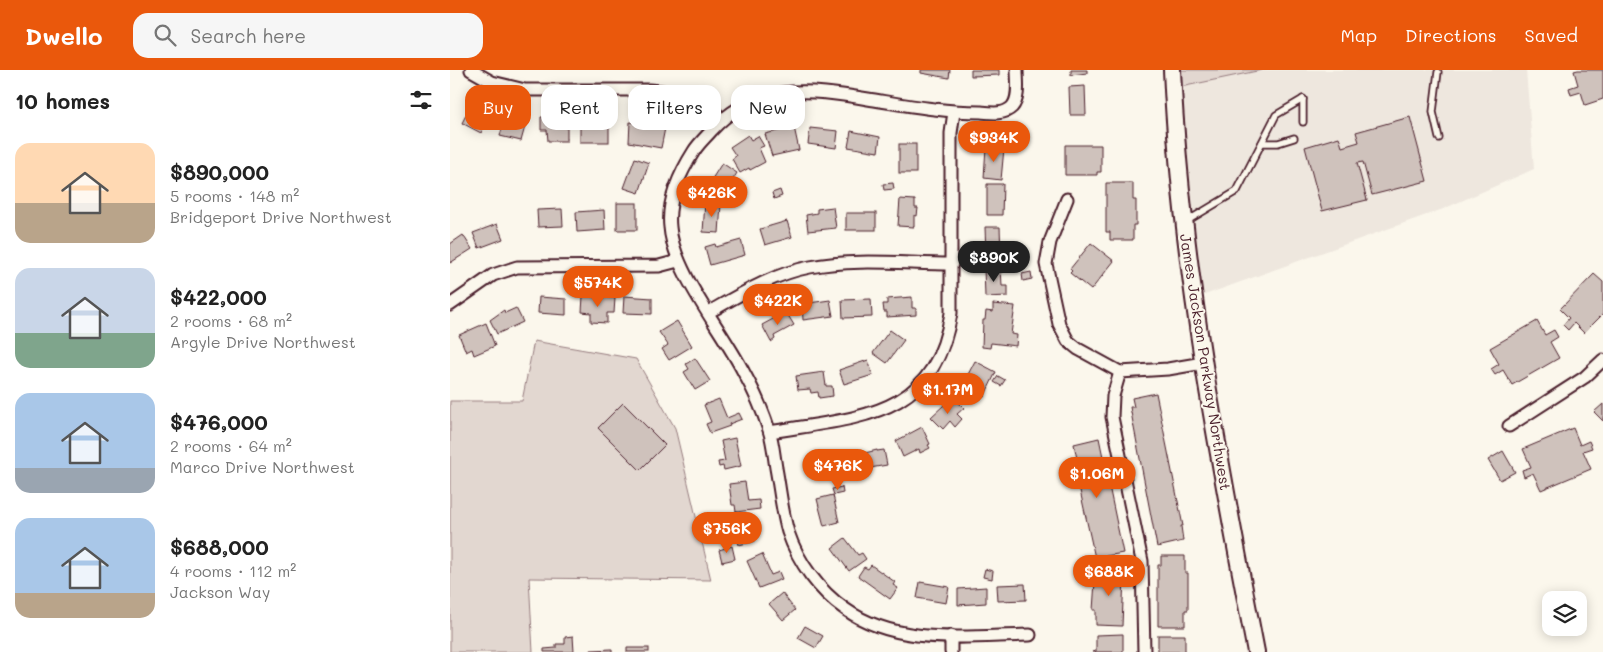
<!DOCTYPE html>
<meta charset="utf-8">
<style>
:root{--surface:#fff;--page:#f6f6f6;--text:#222;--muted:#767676;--accent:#ea580c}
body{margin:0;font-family:Mali,sans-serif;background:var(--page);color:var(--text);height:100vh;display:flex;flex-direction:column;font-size:19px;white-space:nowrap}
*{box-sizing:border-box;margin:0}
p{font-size:16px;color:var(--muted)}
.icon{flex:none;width:28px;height:28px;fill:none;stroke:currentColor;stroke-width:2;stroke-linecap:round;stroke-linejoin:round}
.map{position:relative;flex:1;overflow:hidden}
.details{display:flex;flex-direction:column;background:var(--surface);width:450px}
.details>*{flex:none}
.top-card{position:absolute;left:15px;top:15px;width:475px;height:45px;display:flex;gap:10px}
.tools{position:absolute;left:1092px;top:521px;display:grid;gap:10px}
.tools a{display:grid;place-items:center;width:45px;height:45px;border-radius:10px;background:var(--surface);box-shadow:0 2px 12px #0003;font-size:25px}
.price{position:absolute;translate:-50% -42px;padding:0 11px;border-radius:18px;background:var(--accent);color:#fff;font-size:16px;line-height:32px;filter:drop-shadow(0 1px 2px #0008)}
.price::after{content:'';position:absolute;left:50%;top:30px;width:15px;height:11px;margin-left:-8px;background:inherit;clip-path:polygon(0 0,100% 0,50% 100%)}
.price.current{background:#222;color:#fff}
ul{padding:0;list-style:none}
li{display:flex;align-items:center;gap:15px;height:125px;padding:0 15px}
li span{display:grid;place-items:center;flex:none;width:140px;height:100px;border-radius:15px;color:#555}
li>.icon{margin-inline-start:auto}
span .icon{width:60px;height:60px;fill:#fffc;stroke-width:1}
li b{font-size:21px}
h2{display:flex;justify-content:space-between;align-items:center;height:60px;padding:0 15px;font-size:21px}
.tag{padding:0 18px;border-radius:15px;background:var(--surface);box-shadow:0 2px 12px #0003;font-size:18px;line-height:45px}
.tag.current{background:var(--accent);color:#fff}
header{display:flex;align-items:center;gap:30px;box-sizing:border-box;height:70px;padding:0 25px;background:var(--accent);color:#fff}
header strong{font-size:24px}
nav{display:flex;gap:28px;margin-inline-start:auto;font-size:18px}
.search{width:350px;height:45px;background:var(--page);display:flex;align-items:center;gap:12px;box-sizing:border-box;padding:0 18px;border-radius:15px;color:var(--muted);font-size:19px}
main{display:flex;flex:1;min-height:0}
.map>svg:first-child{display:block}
</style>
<header>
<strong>Dwello</strong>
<div class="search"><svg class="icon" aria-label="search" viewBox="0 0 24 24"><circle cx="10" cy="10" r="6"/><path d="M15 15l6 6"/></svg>Search here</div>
<nav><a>Map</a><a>Directions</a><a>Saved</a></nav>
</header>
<main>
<section class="details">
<h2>10 homes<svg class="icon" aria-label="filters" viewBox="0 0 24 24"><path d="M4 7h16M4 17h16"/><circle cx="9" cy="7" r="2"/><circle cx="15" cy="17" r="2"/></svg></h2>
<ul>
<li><span style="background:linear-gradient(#ffd9b3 60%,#b9a48a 0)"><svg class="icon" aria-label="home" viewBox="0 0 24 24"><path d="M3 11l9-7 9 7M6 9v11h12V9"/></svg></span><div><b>$890,000</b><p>5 rooms · 148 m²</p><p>Bridgeport Drive Northwest</p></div></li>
<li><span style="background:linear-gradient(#c9d6e8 65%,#7fa58c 0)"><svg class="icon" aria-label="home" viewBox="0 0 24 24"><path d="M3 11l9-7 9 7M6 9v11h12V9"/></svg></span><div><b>$422,000</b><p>2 rooms · 68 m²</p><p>Argyle Drive Northwest</p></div></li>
<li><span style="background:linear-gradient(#a9c7e8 75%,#9aa5b1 0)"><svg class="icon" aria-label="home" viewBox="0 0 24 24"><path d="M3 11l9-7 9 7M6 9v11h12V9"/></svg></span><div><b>$476,000</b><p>2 rooms · 64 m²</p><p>Marco Drive Northwest</p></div></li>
<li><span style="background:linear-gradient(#a9c7e8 75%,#b9a48a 0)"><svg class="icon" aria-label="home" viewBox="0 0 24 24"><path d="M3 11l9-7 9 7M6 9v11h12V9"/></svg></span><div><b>$688,000</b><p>4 rooms · 112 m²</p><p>Jackson Way</p></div></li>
</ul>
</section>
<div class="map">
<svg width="1153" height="582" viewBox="0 0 1153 582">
<rect width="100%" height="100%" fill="#fbf7ec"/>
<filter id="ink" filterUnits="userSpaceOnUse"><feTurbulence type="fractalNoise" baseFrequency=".02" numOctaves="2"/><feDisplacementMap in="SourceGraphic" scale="10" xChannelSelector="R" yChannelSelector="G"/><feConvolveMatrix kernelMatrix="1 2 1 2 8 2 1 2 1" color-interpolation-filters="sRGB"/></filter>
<g filter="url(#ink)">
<path fill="#eee7de" d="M812,0h264l8,99 -91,40 -258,93 -14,-143v-70z"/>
<g fill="#e2d7d0" stroke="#967b7e">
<path d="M721,0h91l-91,19z"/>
<path d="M84,271l102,18 39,69 36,152 -182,-2 4,74h-83v-251h72z"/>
</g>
<g fill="#cfc2bc" stroke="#4a1f2b">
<path d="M471,0h29l-1,8 -28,-5z"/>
<path d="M521,0h28v5l-28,1z"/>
<path d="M621,0h16v3l-16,2z"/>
<path d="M1128,0h25v29l-18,6 -4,-13 -10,3 -2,-7 9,-3 -4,-14z"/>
<path d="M635,16l1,29h-16l-1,-28z"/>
<path d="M19,39l19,10 -7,14 -19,-10z"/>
<path d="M55,47l21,6 -5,18 -21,-5z"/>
<path d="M91,47h7v6l19,2v16h-19l-1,-11h-6z"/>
<path d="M960,47l17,64 -55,14 -9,-33 -6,1 10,37 -45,11 -17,-64 34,-10 3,10 17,-5 -3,-10z"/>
<path d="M180,52l35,6 -4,20 -32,-6z"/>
<rect x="130" y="55" width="29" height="17"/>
<path d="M344,57l5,23 -27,6 -7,-22z"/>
<path d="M360,58l28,3 -2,17 -28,-4z"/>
<path d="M401,61l29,6 -2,15 -30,-5z"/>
<path d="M298,65l3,5 7,-4 6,10 -5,2 6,14 -15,8 -1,-2 -9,5 -8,-14 4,-3 -6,-9z"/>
<rect x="449" y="74" width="17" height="29"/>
<path d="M615,75h36v27h-4v3h-32z"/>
<path d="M536,77l18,1 -3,32 -17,-2z"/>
<path d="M185,88l14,5 -10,30 -15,-5z"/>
<path d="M272,93l15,10 -9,14 6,4 -6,9 -21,-13z"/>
<path d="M443,113l1,6 -10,1 -1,-6z"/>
<path d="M656,113h27v17h3v25h-3v15h-23v-8h-4z"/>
<path d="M537,114h16l-1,31h-15z"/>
<path d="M330,120l2,6 -8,3 -2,-6z"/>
<path d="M450,129l15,1v8h3l-1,8 -3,-1v12l-16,-1z"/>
<path d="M255,132l16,2 -2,29 -16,-1z"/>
<rect x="167" y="133" width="20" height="27"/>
<path d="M383,137l3,21 -28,3 -2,-16 11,-2v-4z"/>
<path d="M112,139l1,17 -25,1 -1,-17z"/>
<path d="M154,140l1,20 -28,2 -1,-20z"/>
<rect x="396" y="143" width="30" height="17"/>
<path d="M337,151l5,16 -27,8 -5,-16z"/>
<path d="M47,154l6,15 -24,9 -6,-15z"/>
<path d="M535,157h15l1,28h-15z"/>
<path d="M13,165l9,14 -22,14v-19z"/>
<path d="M291,170l4,15 -35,10 -5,-18 10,-3 1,3z"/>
<path d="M641,173l23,18 -23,29 -21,-17 2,-2 -2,-2z"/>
<path d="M551,197l1,19h6v10l-23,1 -1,-29z"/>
<path d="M581,202l1,7 -9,2 -1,-7z"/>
<path d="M1144,204l9,8v32l-19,19 -10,-10 -6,7 -5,-5 6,-7 -9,-9z"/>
<path d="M133,226l32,2 -1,15h-7v10l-16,-1v-9l-9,-1z"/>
<path d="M174,226l28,2v16l-29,-1z"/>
<path d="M89,227l27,2v16l-28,-2z"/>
<path d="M462,227v11h4v7l-29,2v-5h-3l-1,-8h4v-5z"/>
<path d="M421,229l1,18 -29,1 -1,-18z"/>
<path d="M380,230l3,16 -30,4 -1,-16z"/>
<path d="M543,234l22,2 -4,28 6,1 -1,11 -25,-3 -1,5 -8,-1 1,-27h2l1,-9 7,1z"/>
<path d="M66,238l7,14 -26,12 -7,-14 14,-10 1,3z"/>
<path d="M336,242l8,13 -20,11 1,3 -4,3 -9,-17z"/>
<path d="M227,251l15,25 -23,14 -7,-11 6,-4 -9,-13z"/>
<path d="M1087,251l8,14 9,-5 4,7 -8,5 9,16 -47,27 -9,-15 -8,5 -4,-6 8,-5 -9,-16z"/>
<path d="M36,253l9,23 -21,9 -2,-6 -6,3 -7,-17z"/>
<path d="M440,260l14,10 -17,23 -14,-10z"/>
<path d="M245,288l15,23 -15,9 -11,-18 5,-3 -3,-5z"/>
<path d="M418,290l5,15 -29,9 -5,-14z"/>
<path d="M525,291l21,11 -12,25 -22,-11z"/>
<path d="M374,302l2,14h6l1,10 -14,2 -1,-6 -7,1 -1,-4 -12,1 -2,-14z"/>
<path d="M548,306l7,4 -4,6 -7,-4z"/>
<path d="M706,323l27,133h-2l2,15 -26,6 -27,-140h4l-2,-9z"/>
<path d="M269,329l8,19 12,-5 3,6 -13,5 1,2 -20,7 -4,-9 5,-2 -7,-17z"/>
<path d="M506,330l8,8 -7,6 5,5 -7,8 -5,-6 -7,8 -12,-12 13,-12 4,3z"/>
<path d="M173,333l42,42 -25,25 -42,-42z"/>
<path d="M1153,334v17l-9,-9z"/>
<path d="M472,357l8,17 -2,1 2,3 -10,5 -1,-4 -16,8 -7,-16z"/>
<path d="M1123,358l7,17 9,-4 3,7 -9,3 8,18 -50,21 -8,-17 -9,4 -2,-7 9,-3 -8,-18z"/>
<path d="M285,368l6,28 -17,4 -1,-4 -4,1 -1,-5 7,-1 -4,-20z"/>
<path d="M649,368l24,115 -28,5 -22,-99h4l-3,-15z"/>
<path d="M427,380v1l7,-1 3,15 -28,5 -2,-15z"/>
<path d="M1053,381l12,21 -15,8 -12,-20z"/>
<path d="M381,382v4l8,-2 3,16 -28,6 -3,-15 14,-4 -1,-3z"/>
<path d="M295,412l3,19 11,-1 1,9 -24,3 -1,-7h-3l-3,-21z"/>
<path d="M392,417l1,6 -9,2 -2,-6z"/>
<path d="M383,425l6,27 -15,4 -7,-27z"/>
<path d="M301,445l4,26 -16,4 -6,-25z"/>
<path d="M395,468l13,17 4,-2 4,6 -17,12 -17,-23z"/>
<path d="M282,476l3,13 -13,3 -3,-12z"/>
<path d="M312,484l9,21 8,-3 3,7 -23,9 -12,-27z"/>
<path d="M711,486h24v17h3v37h-3v16h-27v-61h3z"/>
<path d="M421,495l24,17 -2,3 5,3 -8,11 -32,-23 6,-9 4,2z"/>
<path d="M646,497l25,1 -1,8h4l-2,50 -26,-1v-15h-3z"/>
<path d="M535,499l8,2 -1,8 -9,-2z"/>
<path d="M470,512l29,5 -3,16 -29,-5z"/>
<path d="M575,514l1,16 -28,1 -1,-16z"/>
<path d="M536,517v16l-28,2v-16z"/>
<path d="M332,523l13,17 -12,10 -14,-16z"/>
<path d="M355,556l18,10 -7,12 -18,-10z"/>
<path d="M673,564v18h-30l3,-1v-16z"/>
<path d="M708,565h27v16l3,1h-30z"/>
<path d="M123,566l1,16h-30v-3l12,-1v-4h9v-7z"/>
<rect x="177" y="578" width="22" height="4"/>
<path d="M162,579v3h-21v-2z"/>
</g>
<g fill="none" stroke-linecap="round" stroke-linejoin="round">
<g stroke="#4a1f2b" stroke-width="9">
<g id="lane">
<path d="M988,2l-5,40 6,26"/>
<path d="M853,52v-23"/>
<path d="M812,73h16l16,-5"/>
<path d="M737,151l50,-30 39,-76 27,-16"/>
</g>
</g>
<g stroke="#4a1f2b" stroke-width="15">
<g id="street">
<path d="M21,0l21,12 33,8h124c18,1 49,5 62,17 4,4 7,9 10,13"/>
<path d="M567,0c0,11 3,28 -5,37 -8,8 -21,6 -31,5 -38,0 -75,-7 -113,-13 -58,-10 -112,-17 -156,31 -6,7 -13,13 -18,21 -14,22 -27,50 -24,76 3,44 52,103 73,144 10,18 20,40 26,59 4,12 5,26 7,38 4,21 6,44 12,64 10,30 31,59 57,77 53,38 124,27 185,26"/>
<path d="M617,129l-17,43 -4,22 13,60 9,17 10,8 42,23 48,-3 35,-6"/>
<path d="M0,235l43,-30 24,-8 142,-1 19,-5"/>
<path d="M259,242c32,-18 64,-38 101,-45 46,-9 95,-3 142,-3"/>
<path d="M670,302l-7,24 -1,21 30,144 2,91"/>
<path d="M1059,356l76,-49 18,-17"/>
<path d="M320,362c87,-15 165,-13 181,-119v-180l3,-21"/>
<path d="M501,566v16"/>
</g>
</g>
<g stroke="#4a1f2b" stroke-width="20">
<path id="secondary" d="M722,0c9,196 47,390 84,582"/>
</g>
<use href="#lane" stroke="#fbf7ec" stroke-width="5.5"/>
<use href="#street" stroke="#fbf7ec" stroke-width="11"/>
<use href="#secondary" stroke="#fbf7ec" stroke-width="16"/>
</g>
</g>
<g text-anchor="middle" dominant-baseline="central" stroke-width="4" stroke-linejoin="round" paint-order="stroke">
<g font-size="15" fill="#4a1f2b" stroke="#fbf7ec">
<text transform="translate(756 292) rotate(81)">James Jackson Parkway Northwest</text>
</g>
</g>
</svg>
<div class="tools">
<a><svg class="icon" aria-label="layers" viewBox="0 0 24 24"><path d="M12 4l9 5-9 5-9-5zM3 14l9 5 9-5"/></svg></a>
</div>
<b class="price" style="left:544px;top:93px">$934K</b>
<b class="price" style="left:262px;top:148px">$426K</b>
<b class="price current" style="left:544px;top:213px">$890K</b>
<b class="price" style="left:148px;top:238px">$574K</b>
<b class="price" style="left:328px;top:256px">$422K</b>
<b class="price" style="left:498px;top:345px">$1.17M</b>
<b class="price" style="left:388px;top:421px">$476K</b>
<b class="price" style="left:647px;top:429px">$1.06M</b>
<b class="price" style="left:277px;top:484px">$756K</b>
<b class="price" style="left:659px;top:527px">$688K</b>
<div class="top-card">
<a class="tag current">Buy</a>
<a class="tag">Rent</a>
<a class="tag">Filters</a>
<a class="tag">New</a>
</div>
</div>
</main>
